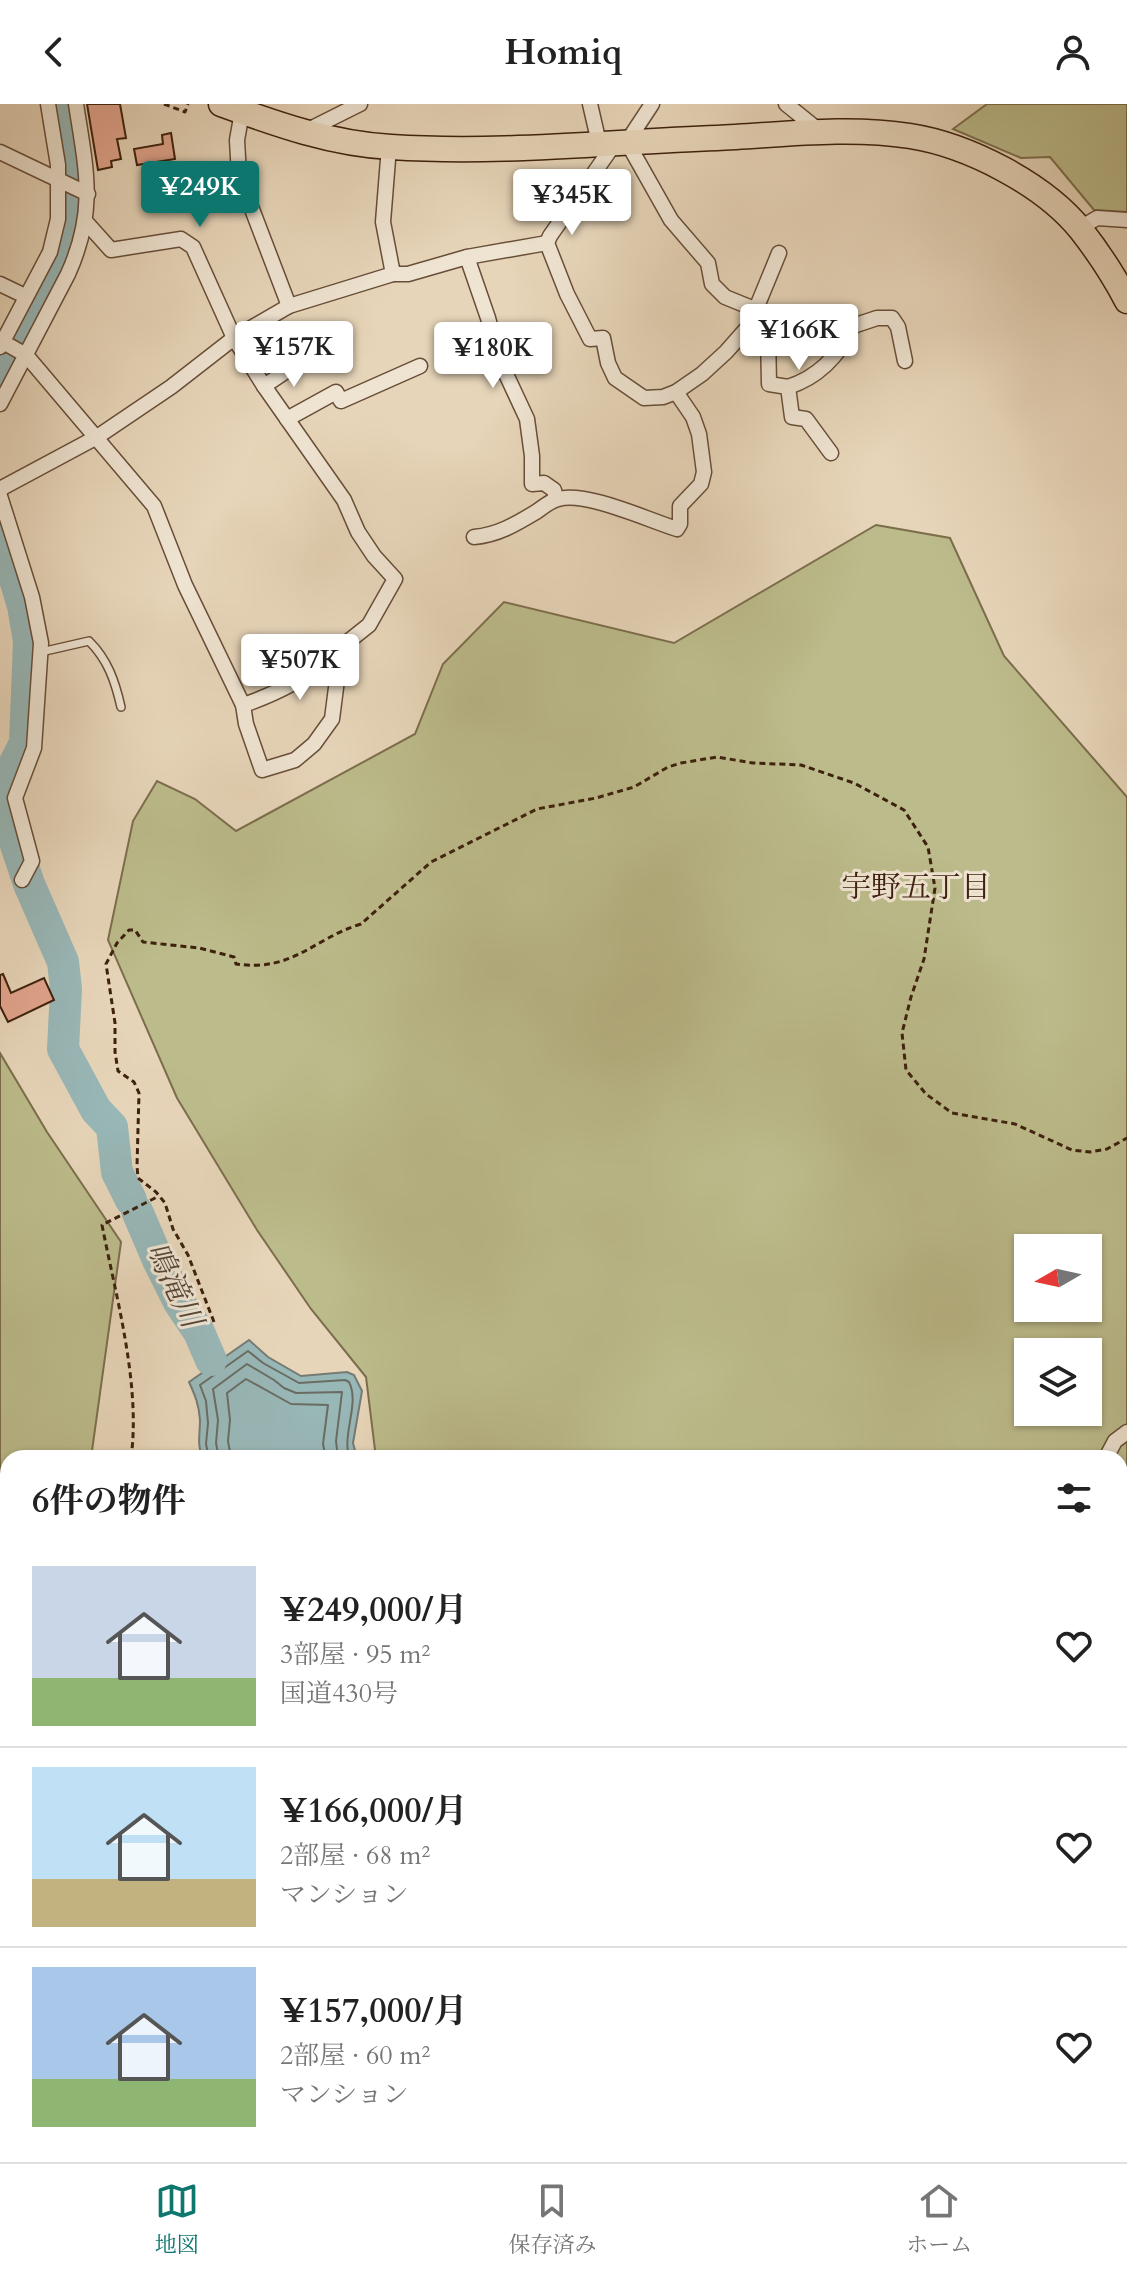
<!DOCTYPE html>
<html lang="ja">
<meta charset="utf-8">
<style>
:root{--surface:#fff;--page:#f6f6f6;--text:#222;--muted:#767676;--line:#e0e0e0;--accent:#0f766e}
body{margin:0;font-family:Cardo,"Noto Serif JP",serif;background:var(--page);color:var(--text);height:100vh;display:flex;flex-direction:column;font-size:30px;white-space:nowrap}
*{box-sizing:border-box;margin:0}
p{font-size:26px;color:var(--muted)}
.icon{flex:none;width:44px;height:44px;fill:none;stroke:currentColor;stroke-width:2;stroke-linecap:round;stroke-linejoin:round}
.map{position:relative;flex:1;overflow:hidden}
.side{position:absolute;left:0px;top:1346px;width:1128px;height:712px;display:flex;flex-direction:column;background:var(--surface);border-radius:24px 24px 0 0;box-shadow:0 2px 6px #0004}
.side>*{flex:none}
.needle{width:52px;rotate:261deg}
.fabs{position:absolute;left:1014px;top:1130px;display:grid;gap:16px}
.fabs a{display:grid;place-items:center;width:88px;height:88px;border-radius:0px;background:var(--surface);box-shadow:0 2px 6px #0004;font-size:40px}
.price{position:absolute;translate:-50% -68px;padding:0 18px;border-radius:8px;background:#fff;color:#222;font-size:26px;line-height:52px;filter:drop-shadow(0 2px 4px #0008)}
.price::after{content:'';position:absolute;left:50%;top:48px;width:24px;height:18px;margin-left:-12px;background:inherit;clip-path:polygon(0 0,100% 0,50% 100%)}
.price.current{background:var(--accent);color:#fff}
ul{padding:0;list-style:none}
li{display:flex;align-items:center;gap:24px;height:200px;padding:0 32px}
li+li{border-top:2px solid var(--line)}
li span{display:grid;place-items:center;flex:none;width:224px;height:160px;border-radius:0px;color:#555}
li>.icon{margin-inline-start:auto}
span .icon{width:96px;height:96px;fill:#fffc;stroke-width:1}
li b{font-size:34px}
h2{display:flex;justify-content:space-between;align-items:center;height:96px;padding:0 32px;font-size:34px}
header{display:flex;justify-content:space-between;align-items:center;height:104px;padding:0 32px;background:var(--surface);font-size:36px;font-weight:700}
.menu{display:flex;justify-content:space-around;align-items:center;height:112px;border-top:2px solid var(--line);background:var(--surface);font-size:22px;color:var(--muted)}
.menu a{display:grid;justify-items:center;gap:4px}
.menu .current{color:var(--accent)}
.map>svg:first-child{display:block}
</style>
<header><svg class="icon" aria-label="back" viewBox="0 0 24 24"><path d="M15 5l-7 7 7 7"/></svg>Homiq<svg class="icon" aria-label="person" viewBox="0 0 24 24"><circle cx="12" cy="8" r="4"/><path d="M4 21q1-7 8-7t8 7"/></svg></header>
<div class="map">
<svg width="1127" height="2058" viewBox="0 0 1127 2058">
<rect width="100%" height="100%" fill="#e7d5b9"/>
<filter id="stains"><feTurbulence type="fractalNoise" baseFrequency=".0025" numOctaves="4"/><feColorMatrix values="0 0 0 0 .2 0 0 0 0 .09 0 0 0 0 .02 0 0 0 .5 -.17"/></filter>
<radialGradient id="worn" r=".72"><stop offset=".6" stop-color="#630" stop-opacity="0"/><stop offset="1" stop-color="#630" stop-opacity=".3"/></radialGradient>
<g fill="#bcbb8b" stroke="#7c6e4c" stroke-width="2" fill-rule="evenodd">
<path d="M987,0h140v108l-33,-2 -44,-53 -29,1 -68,-29z"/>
<path d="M876,421l74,13 54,118 123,141v1231l-7,-9v-561h-744l-10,-81 -55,-68 -54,-79 -80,-132 -69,-158 25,-119 24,-40 38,18 41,32 179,-97 28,-70 61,-62 170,41zM1028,1144h60v60h-60zM1028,1248h60v60h-60z"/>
<path d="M0,949l47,79 74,110 -30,216h-83v657l-8,11z"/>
<path d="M271,2050h745v8h-738z"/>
</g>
<g fill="#98b7b7" stroke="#747b73" stroke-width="2">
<path d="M249,1236l19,17 33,19 46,-4 7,3 8,16 -9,52 4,15h-155c-5,-16 -2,-23 -2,-38 -1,-15 -5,-25 -11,-38z"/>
<path d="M101,2050h99l13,8h-113z"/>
</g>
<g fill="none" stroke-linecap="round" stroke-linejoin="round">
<g stroke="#6a6c62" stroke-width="2">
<path d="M209,1354l-3,-14 2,-21 -2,-22 -6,-16 48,-34 15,12 36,20 46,-3 4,2c11,21 -7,51 0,76"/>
<path d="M219,1354l-3,-15 2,-23 -5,-31 34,-25 27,16 10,8 12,5 46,-1 -6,49 2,17"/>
<path d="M231,1354l-3,-17 2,-21 -3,-27 19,-14 45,25 37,1 -5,39 3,14"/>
</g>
<g stroke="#98b7b7" stroke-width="32">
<path d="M0,279c7,-15 14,-30 22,-45 25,-45 55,-88 55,-142 0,-31 -9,-62 -13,-92"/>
<path d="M0,425l23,77 6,35 -4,102 -23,45 4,27 23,69 34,78 3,27 -3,60 33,61 16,17 5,45 14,28"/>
<path d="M137,1107l21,49 21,42 20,30 12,28"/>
</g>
</g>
<g fill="#e2a58e" stroke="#3d210d" stroke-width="2">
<path d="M87,0h33l6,34 -9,1 4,20 -10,2 1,6 -14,3z"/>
<path d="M171,29l4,26 -38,6 -3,-16 29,-5 -1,-9z"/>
<path d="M3,870l8,19 33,-15 10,22 -46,22 -8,-16v-31z"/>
</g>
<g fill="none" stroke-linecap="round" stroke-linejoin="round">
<g stroke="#684e38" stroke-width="10">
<path id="lane" d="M41,548l48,-11c19,19 26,40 32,66"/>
</g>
<g stroke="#684e38" stroke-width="17">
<g id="street">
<path d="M590,0l9,39"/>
<path d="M652,0l-25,38 44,78 37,43 4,21 13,13 32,13"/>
<path d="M786,0l36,29"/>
<path d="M242,8l-5,28 2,35 50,131"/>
<path d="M306,27l54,-27"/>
<path d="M615,39l-65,93 -3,7 20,51 23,45 13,-1 5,25 7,15 29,20 19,-1 13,-5 26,-18 24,-22 23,-26 30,-73"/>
<path d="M0,48l88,42"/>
<path d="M1080,124l17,-10 30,2"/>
<path d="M467,153l21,61 11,41 28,60 5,37v28l12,-1 10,7 2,9"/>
<path d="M393,170h15l59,-17 80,-14"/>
<path d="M0,180l25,12"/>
<path d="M749,222l19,8 1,50 19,3 4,30 14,2 25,34"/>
<path d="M3,238l23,13 128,151 31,79 58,120 3,19 16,46 33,-10 19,-16 18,-25 5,-39 -2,-28 34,-27 26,-46 -21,-23 -16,-24 -14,-32 -80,-114 -30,-48 -41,-91 -12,-8 -70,11 -26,-29"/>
<path d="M0,243l50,-95 8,-33v-54l-10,-61"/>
<path d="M264,282l39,-26"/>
<path d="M788,283c31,-10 51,-31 65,-61l24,-8h15l6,9 7,34"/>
<path d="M0,300l68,-130c29,-64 18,-105 8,-170"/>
<path d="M287,315l49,-27 5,9 79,-35"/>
<path d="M0,385l97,-52 74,-50 63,-49 55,-32 104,-32 -10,-52 6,-75"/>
<path d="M0,392l32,101 9,46 -7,105 -19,50 17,63 -10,19"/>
<path d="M474,433c24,-2 42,-13 62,-25 7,-5 14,-11 22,-13 28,-8 90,21 119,30l3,-5v-18l21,-22 3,-12 -5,-38 -6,-17 -17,-25"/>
<path d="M243,601c34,-11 63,-27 92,-49"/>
<path d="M1106,1354l9,-17 12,-9"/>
<path d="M1120,2042l7,-2"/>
<path d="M599,2050l2,8"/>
<path d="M1061,2058l27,-8"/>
</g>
</g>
<g stroke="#3d210d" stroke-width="27">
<path id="highway" d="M221,0c55,20 111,40 170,43 108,7 217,-5 326,-9 63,-3 130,-12 193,-2 58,9 134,48 171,94 18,23 33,46 46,71"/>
</g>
<g stroke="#3d210d" stroke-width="3" stroke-dasharray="6 4" stroke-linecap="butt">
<path d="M164,0l21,8 3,-8"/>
<path d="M214,1218l-26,-67 -15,-26 -8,-26 -9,-11 -18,-14 -1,-12 2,-73 -5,-11 -16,-11 -3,-19v-29l-9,-59 11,-21 12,-13h6l8,12 56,6 35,9 2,7c58,8 76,-25 125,-40l70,-62 106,-53 59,-11 38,-11 34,-20 13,-4 36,-6 36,6 48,2 53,18 50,27 24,37 7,41 -11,71 -13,38 -9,36 4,37 20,24 26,19 63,11 57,26 18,2 17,-3 20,-11"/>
<path d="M131,1354c10,-73 -15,-161 -29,-233l57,-29"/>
<path d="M0,2004l8,-10"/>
</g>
<use href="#lane" stroke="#efe4d2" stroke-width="7"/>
<use href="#street" stroke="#efe4d2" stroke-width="14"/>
<use href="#highway" stroke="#e7d5b9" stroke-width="24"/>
</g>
<g text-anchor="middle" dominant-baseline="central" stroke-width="6" stroke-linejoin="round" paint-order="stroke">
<g font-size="30" fill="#3d210d" stroke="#efe4d2">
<text x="916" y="783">宇野五丁目</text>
</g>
<g font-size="30" font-style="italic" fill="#544638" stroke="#efe4d2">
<text transform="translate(174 1181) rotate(64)">鳴滝川</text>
</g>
</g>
<rect width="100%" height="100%" filter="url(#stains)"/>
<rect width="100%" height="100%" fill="url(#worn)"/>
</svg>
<div class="fabs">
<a><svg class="needle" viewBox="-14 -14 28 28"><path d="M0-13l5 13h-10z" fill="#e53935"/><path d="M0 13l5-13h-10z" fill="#767676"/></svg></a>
<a><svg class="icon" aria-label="layers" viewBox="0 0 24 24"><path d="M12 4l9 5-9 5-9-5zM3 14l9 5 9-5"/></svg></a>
</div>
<b class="price current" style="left:200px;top:125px">¥249K</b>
<b class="price" style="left:572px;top:133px">¥345K</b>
<b class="price" style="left:799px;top:268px">¥166K</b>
<b class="price" style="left:294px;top:285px">¥157K</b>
<b class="price" style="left:493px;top:286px">¥180K</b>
<b class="price" style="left:300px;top:598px">¥507K</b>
<section class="side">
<h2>6件の物件<svg class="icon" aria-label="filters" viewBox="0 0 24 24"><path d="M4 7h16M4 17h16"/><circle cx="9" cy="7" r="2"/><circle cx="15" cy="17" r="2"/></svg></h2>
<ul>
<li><span style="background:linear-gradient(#c9d6e8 70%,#8fb573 0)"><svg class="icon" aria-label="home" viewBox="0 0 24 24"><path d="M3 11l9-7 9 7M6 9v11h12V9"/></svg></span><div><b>¥249,000/月</b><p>3部屋 · 95 m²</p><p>国道430号</p></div><svg class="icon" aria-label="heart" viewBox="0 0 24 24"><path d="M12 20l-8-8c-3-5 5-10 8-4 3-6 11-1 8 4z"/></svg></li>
<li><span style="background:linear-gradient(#bfe0f5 70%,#c2b280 0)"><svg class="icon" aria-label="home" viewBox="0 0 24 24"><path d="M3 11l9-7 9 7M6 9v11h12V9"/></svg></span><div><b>¥166,000/月</b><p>2部屋 · 68 m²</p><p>マンション</p></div><svg class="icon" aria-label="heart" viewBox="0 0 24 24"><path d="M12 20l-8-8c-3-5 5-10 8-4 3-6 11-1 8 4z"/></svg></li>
<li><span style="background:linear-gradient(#a9c7e8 70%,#8fb573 0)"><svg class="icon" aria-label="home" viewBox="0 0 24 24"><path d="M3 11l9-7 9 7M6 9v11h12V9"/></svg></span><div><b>¥157,000/月</b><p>2部屋 · 60 m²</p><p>マンション</p></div><svg class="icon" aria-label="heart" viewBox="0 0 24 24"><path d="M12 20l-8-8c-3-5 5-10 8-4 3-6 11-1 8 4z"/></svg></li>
</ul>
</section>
</div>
<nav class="menu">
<a class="current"><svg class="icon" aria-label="map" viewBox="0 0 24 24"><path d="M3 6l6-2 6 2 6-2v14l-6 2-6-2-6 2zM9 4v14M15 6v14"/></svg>地図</a>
<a><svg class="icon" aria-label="saved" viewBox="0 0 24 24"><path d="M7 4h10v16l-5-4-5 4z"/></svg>保存済み</a>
<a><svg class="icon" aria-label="home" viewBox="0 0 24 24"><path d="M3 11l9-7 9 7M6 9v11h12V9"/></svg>ホーム</a>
</nav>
